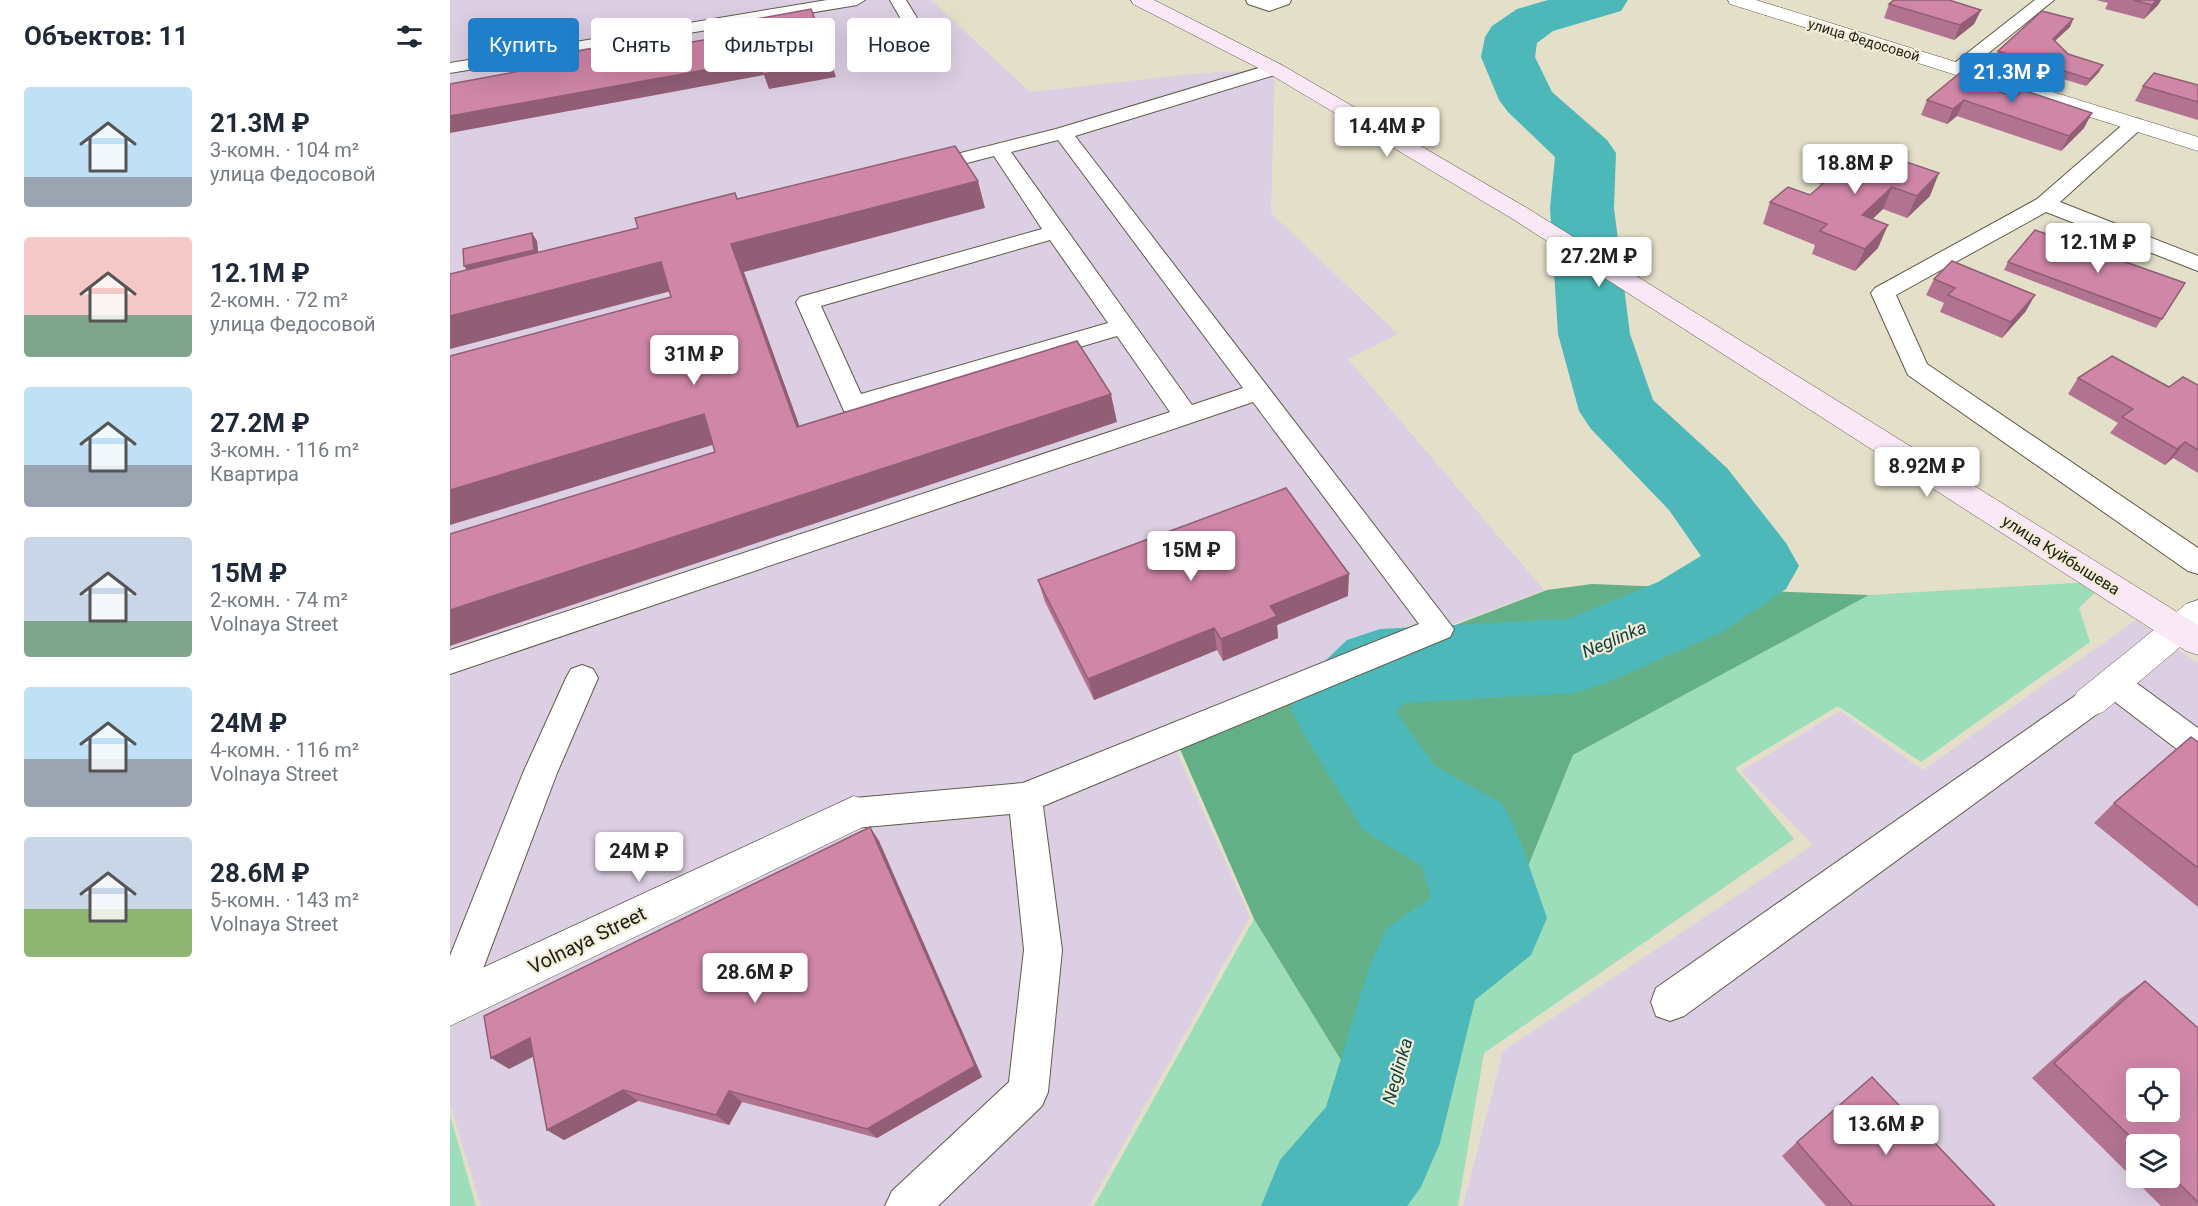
<!DOCTYPE html>
<html lang="ru">
<meta charset="utf-8">
<style>
:root{--surface:#fff;--page:#f6f6f7;--text:#1f2937;--muted:#747a83;--accent:#1f7fcb}
body{margin:0;font-family:Roboto,sans-serif;background:var(--page);color:var(--text);height:100vh;display:flex;flex-direction:column;font-size:22px;white-space:nowrap}
*{box-sizing:border-box;margin:0}
p{font-size:20px;color:var(--muted)}
.icon{flex:none;width:33px;height:33px;fill:none;stroke:currentColor;stroke-width:2;stroke-linecap:round;stroke-linejoin:round}
.map{position:relative;flex:1;overflow:hidden}
.sheet{display:flex;flex-direction:column;background:var(--surface);width:450px}
.sheet>*{flex:none}
.hud{position:absolute;left:18px;top:18px;width:570px;height:54px;display:flex;gap:12px}
.controls{position:absolute;left:1676px;top:1068px;display:grid;gap:12px}
.controls a{display:grid;place-items:center;width:54px;height:54px;border-radius:6px;background:var(--surface);box-shadow:0 6px 24px #0002;font-size:30px}
.price{position:absolute;translate:-50% -51px;padding:0 14px;border-radius:6px;background:#fff;color:#222;font-size:20px;line-height:39px;filter:drop-shadow(0 2px 3px #0008)}
.price::after{content:'';position:absolute;left:50%;top:36px;width:18px;height:14px;margin-left:-9px;background:inherit;clip-path:polygon(0 0,100% 0,50% 100%)}
.price.on{background:var(--accent);color:#fff}
ul{padding:0;list-style:none}
li{display:flex;align-items:center;gap:18px;height:150px;padding:0 24px}
li span{display:grid;place-items:center;flex:none;width:168px;height:120px;border-radius:6px;color:#555}
li>.icon{margin-inline-start:auto}
span .icon{width:72px;height:72px;fill:#fffc;stroke-width:1}
li b{font-size:26px}
h2{display:flex;justify-content:space-between;align-items:center;height:72px;padding:0 24px;font-size:26px}
.tag{padding:0 21px;border-radius:6px;background:var(--surface);box-shadow:0 6px 24px #0002;font-size:21px;line-height:54px}
.tag.on{background:var(--accent);color:#fff}
main{display:flex;flex:1;min-height:0}
.map>svg:first-child{display:block}
</style>
<main>
<section class="sheet">
<h2>Объектов: 11<svg class="icon" aria-label="filters" viewBox="0 0 24 24"><path d="M4 7h16M4 17h16"/><circle cx="9" cy="7" r="2"/><circle cx="15" cy="17" r="2"/></svg></h2>
<ul>
<li><span style="background:linear-gradient(#bfe0f5 75%,#9aa5b1 0)"><svg class="icon" aria-label="home" viewBox="0 0 24 24"><path d="M3 11l9-7 9 7M6 9v11h12V9"/></svg></span><div><b>21.3M ₽</b><p>3-комн. · 104 m²</p><p>улица Федосовой</p></div></li>
<li><span style="background:linear-gradient(#f6c9c9 65%,#7fa58c 0)"><svg class="icon" aria-label="home" viewBox="0 0 24 24"><path d="M3 11l9-7 9 7M6 9v11h12V9"/></svg></span><div><b>12.1M ₽</b><p>2-комн. · 72 m²</p><p>улица Федосовой</p></div></li>
<li><span style="background:linear-gradient(#bfe0f5 65%,#9aa5b1 0)"><svg class="icon" aria-label="home" viewBox="0 0 24 24"><path d="M3 11l9-7 9 7M6 9v11h12V9"/></svg></span><div><b>27.2M ₽</b><p>3-комн. · 116 m²</p><p>Квартира</p></div></li>
<li><span style="background:linear-gradient(#c9d6e8 70%,#7fa58c 0)"><svg class="icon" aria-label="home" viewBox="0 0 24 24"><path d="M3 11l9-7 9 7M6 9v11h12V9"/></svg></span><div><b>15M ₽</b><p>2-комн. · 74 m²</p><p>Volnaya Street</p></div></li>
<li><span style="background:linear-gradient(#bfe0f5 60%,#9aa5b1 0)"><svg class="icon" aria-label="home" viewBox="0 0 24 24"><path d="M3 11l9-7 9 7M6 9v11h12V9"/></svg></span><div><b>24M ₽</b><p>4-комн. · 116 m²</p><p>Volnaya Street</p></div></li>
<li><span style="background:linear-gradient(#c9d6e8 60%,#8fb573 0)"><svg class="icon" aria-label="home" viewBox="0 0 24 24"><path d="M3 11l9-7 9 7M6 9v11h12V9"/></svg></span><div><b>28.6M ₽</b><p>5-комн. · 143 m²</p><p>Volnaya Street</p></div></li>
</ul>
</section>
<div class="map">
<svg width="1748" height="1206" viewBox="0 0 1748 1206">
<rect width="100%" height="100%" fill="#e4dfc9"/>
<g fill="#ddcfe3" fill-rule="evenodd">
<path d="M0,0h481l99,92 161,-18 84,-5 -4,144 127,121 -50,25 196,231 -376,142 82,185 -161,289h-608l-31,-102z"/>
<path d="M1686,620l62,43v543h-735l40,-155 310,-206 -72,-74 99,-60 83,59zM1686,1078h33v34h-33zM1686,1144h33v34h-33z"/>
</g>
<g fill="#9cddba">
<path d="M1657,581l-28,27 11,34 -169,120 -83,-56 -103,62 59,71 -310,214 -26,153h-364l160,-287 153,248 166,-412 296,-160z"/>
<path d="M0,1115l26,91h-26z"/>
</g>
<path fill="#63b088" d="M1142,584l277,11 -296,160 -166,412 -153,-248 -81,-186 374,-143z"/>
<g fill="none" stroke-linecap="round" stroke-linejoin="round">
<path fill="#4db8b9" fill-rule="evenodd" d="M1098,0h80l-7,11 -68,20 -16,12 -2,14 17,35 55,48 9,13 -2,55 16,126 23,66 74,68 59,75 13,23 -13,23 -64,43 -114,50 -33,11 -171,10 -8,9 39,54 68,38 16,33 28,81 -16,37 -56,45 -35,143 -19,44 -14,19h-146l19,-46 46,-53 43,-139 17,-39 45,-32 -9,-31 -59,-36 -58,-94 -14,-28 14,-28 42,-40 33,-11 188,-10 90,-37 43,-26 -32,-46 -78,-81 -12,-18 -21,-77 -8,-126 5,-51 -47,-45 -9,-12 -18,-43 4,-20 7,-11 25,-17z"/>
<g stroke="#5f5b47" stroke-width="2">
<g id="service">
<path d="M377,0h38l-8,5 -407,68v-10z"/>
<path d="M440,0h16l19,31 -3,4h-12z"/>
<path d="M796,0h45l-2,4 -20,7 -21,-7z"/>
<path d="M1585,0h19l-90,73h-12l-3,-4 3,-4z"/>
<path d="M825,63l6,2 3,4 -3,4 -206,63 379,493 -4,8 -407,169 19,144 -14,142 -6,14 -104,100h-53l7,-15 117,-109 15,-132 -14,-136 -156,14 -12,-4 -5,-11 5,-11 12,-4 169,-15 396,-159 -166,-222 -803,272v-24l720,-238 -53,-76 -255,75 -9,2 -9,-2 -48,-109 4,-5 242,-68 -48,-73 -70,18 -7,-2 -3,-4 3,-4 139,-35zM608,140l185,248 -51,17 -181,-253zM600,240l58,83 -247,71 -40,-88z"/>
<path d="M1685,118l7,2 3,4 -3,4 -82,74 138,54v15l-152,-59 -150,83 31,69 271,184v26l-10,-3 -280,-196 -37,-82 4,-5 162,-89 91,-79z"/>
<path d="M132,665l11,4 5,9 -41,95 -93,246 -14,5v-68l73,-183 43,-95 5,-9z"/>
<path d="M1663,670l11,4 74,54v32l-12,-4 -84,-64 -5,-9 5,-9z"/>
<path d="M1640,689l11,4 5,9 -5,9 -417,305 -14,5 -14,-5 -5,-14 5,-14 423,-295z"/>
</g>
</g>
<g stroke="#5f5b47" stroke-width="1">
<g id="minor">
<path d="M1278,0h28l442,137v14l-468,-147z"/>
<path d="M1748,600v32l-95,80 -13,5 -13,-5 -5,-10 5,-10 109,-88z"/>
<path d="M404,796l13,5 6,12 -6,12 -417,201v-43z"/>
</g>
</g>
<g stroke="#5f5b47" stroke-width="1">
<path id="secondary" d="M681,0h23l128,65 245,143 671,417v30l-12,-4 -675,-433 -243,-145 -135,-69z"/>
</g>
<use href="#service" fill="#fff" fill-rule="evenodd"/>
<use href="#minor" fill="#fff" fill-rule="evenodd"/>
<use href="#secondary" fill="#fae8f6" fill-rule="evenodd"/>
</g>
<g fill="#b27390" fill-rule="evenodd">
<path d="M1646,0h65l-3,5 -14,14 -39,-10 3,-6z"/>
<path d="M1439,4l92,6 -7,14 -20,16 -70,-22z"/>
<path d="M1623,19l-3,8 -15,14 13,13 31,18 -13,14 -92,-28 4,-7z"/>
<path d="M1748,85v35l-63,-19 8,-15z"/>
<path d="M1534,87l100,41 -23,23 -104,-35 -10,8 -26,-9 6,-15z"/>
<path d="M1373,160l107,36 -23,22 -24,-9 -11,10 6,29 -23,23 -43,-17 3,-9 -52,-21 7,-22 40,-7 12,-10 -6,-3z"/>
<path d="M1558,262l177,21 -29,45 -152,-58z"/>
<path d="M1484,279l92,32 -24,27 -62,-26 4,-9 -18,-8z"/>
<path d="M1628,378l91,9 29,-2v88l-25,-15 -8,7 -55,-32 8,-10 -50,-29z"/>
<path d="M588,580l310,16 -71,29 1,13 -55,23 -6,-11 -123,50 -49,-98z"/>
<path d="M1748,742v165l-104,-84 20,-20z"/>
<path d="M420,827l9,14 103,236 -105,61 -135,-36 -13,23 -91,-24 -74,39 -17,-10 -14,-74 -24,13z"/>
<path d="M1695,981l53,47v178h-37l-129,-128 89,-80zM1686,1144h33v34h-33z"/>
<path d="M1347,1142l198,64h-169l-44,-50z"/>
</g>
<g fill="#915e75">
<path d="M1707,0h4l-3,5 -14,14 8,-14z"/>
<path d="M1531,10l-7,14 -20,16 6,-15z"/>
<path d="M1623,19l-3,8 -21,19 4,-7z"/>
<path d="M309,60l72,2 5,15 -67,12 -5,-14 -314,58v-17z"/>
<path d="M1653,65l-4,7 -13,14 4,-7z"/>
<path d="M1514,100l-7,16 -10,8 6,-15z"/>
<path d="M1642,113l-8,15 -23,23 8,-15z"/>
<path d="M1489,173l-9,23 -23,22 10,-22z"/>
<path d="M528,181l7,27 -241,64 66,183 -13,-28 -66,-183z"/>
<path d="M1442,187l-9,22 -30,29 9,-23z"/>
<path d="M1438,225l-10,23 -23,23 10,-22z"/>
<path d="M82,233l5,8 2,17 -69,16 -6,-8z"/>
<path d="M211,262l14,28 -225,59v-33z"/>
<path d="M1585,295l-9,16 -24,27 9,-16z"/>
<path d="M661,394l6,28 -667,224v-36z"/>
<path d="M254,414l15,29 -269,82v-35z"/>
<path d="M1735,442l-12,16 -8,7 12,-16z"/>
<path d="M899,574l-1,22 -71,29 1,13 -55,23 -2,-22 49,-33z"/>
<path d="M764,628l3,22 -123,50 -6,-21z"/>
<path d="M420,827l9,14 103,236 -105,61 -10,-9z"/>
<path d="M80,1038l16,12 -37,19 -18,-11z"/>
<path d="M173,1090l15,11 -74,39 -17,-10z"/>
<path d="M279,1091l13,11 -13,23 -13,-10z"/>
</g>
<g fill="#cf86a7" stroke="#915e75" stroke-width="1.5" fill-rule="evenodd">
<path d="M1444,0h55l32,10 -21,15 -71,-21z"/>
<path d="M1683,0h24l-5,5z"/>
<path d="M361,9l20,53 -68,12 -4,-14 -309,56v-32l81,-15v-10l114,-20 2,11 102,-18 -4,-11z"/>
<path d="M1592,11l31,8 -20,20 15,15 35,11 -13,14 -92,-28z"/>
<path d="M1511,72l26,8 -7,6 35,11 8,-7 69,23 -23,23 -105,-36 -11,9 -26,-9z"/>
<path d="M1704,73l44,12v17l-55,-16z"/>
<path d="M505,146l23,35 -247,63 66,183 280,-86 34,53 -661,216v-76l265,-82 -11,-38 -254,76v-134l221,-59 -10,-35 -211,54v-42l188,-46 -3,-10 100,-25 2,6z"/>
<path d="M1388,147l56,20 7,-7 38,13 -22,23 -25,-9 -30,28 26,10 -23,24 -45,-18 7,-7 -57,-22 18,-15 22,8 32,-28 -19,-7z"/>
<path d="M1585,230l150,53 -23,36 -154,-57z"/>
<path d="M82,233l2,17 -70,16 -1,-17z"/>
<path d="M1502,261l83,34 -24,27 -63,-27 7,-7 -21,-9z"/>
<path d="M1662,356l57,31 14,-10 15,8v65l-13,-8 -8,7 -55,-32 11,-8 -55,-31z"/>
<path d="M836,488l63,86 -79,32 7,10 -56,23 -7,-11 -126,51 -50,-99z"/>
<path d="M1741,737l7,5v126l-84,-65z"/>
<path d="M420,827l105,239 -108,63 -138,-38 -13,24 -93,-25 -76,40 -17,-92 -39,20 -7,-42z"/>
<path d="M1695,981l53,47v174l-29,-28v-30h-31l-84,-81zM1686,1078h33v34h-33z"/>
<path d="M1422,1077l123,129h-142l-56,-64z"/>
</g>
<g text-anchor="middle" dominant-baseline="central" stroke-width="4.5" stroke-linejoin="round" paint-order="stroke">
<g font-size="14" fill="#1f1d15" stroke="#f1ecd6">
<text transform="translate(1414 40) rotate(17)">улица Федосовой</text>
</g>
<g font-size="16" fill="#1f1d15" stroke="#f1ecd6">
<text transform="translate(1611 555) rotate(32)">улица Куйбышева</text>
</g>
<g font-size="18" font-style="italic" fill="#134444" stroke="#f1ecd6">
<text transform="translate(1164 639) rotate(-23)">Neglinka</text>
<text transform="translate(947 1071) rotate(-74)">Neglinka</text>
</g>
<g font-size="20" fill="#1f1d15" stroke="#f1ecd6">
<text transform="translate(137 940) rotate(-26)">Volnaya Street</text>
</g>
</g>
</svg>
<div class="controls">
<a><svg class="icon" aria-label="locate" viewBox="0 0 24 24"><circle cx="12" cy="12" r="6"/><path d="M12 2v4M12 18v4M2 12h4M18 12h4"/></svg></a>
<a><svg class="icon" aria-label="layers" viewBox="0 0 24 24"><path d="M12 4l9 5-9 5-9-5zM3 14l9 5 9-5"/></svg></a>
</div>
<b class="price on" style="left:1562px;top:104px">21.3M ₽</b>
<b class="price" style="left:937px;top:158px">14.4M ₽</b>
<b class="price" style="left:1405px;top:195px">18.8M ₽</b>
<b class="price" style="left:1648px;top:274px">12.1M ₽</b>
<b class="price" style="left:1149px;top:288px">27.2M ₽</b>
<b class="price" style="left:244px;top:386px">31M ₽</b>
<b class="price" style="left:1477px;top:498px">8.92M ₽</b>
<b class="price" style="left:741px;top:582px">15M ₽</b>
<b class="price" style="left:189px;top:883px">24M ₽</b>
<b class="price" style="left:305px;top:1004px">28.6M ₽</b>
<b class="price" style="left:1436px;top:1156px">13.6M ₽</b>
<div class="hud">
<a class="tag on">Купить</a>
<a class="tag">Снять</a>
<a class="tag">Фильтры</a>
<a class="tag">Новое</a>
</div>
</div>
</main>
